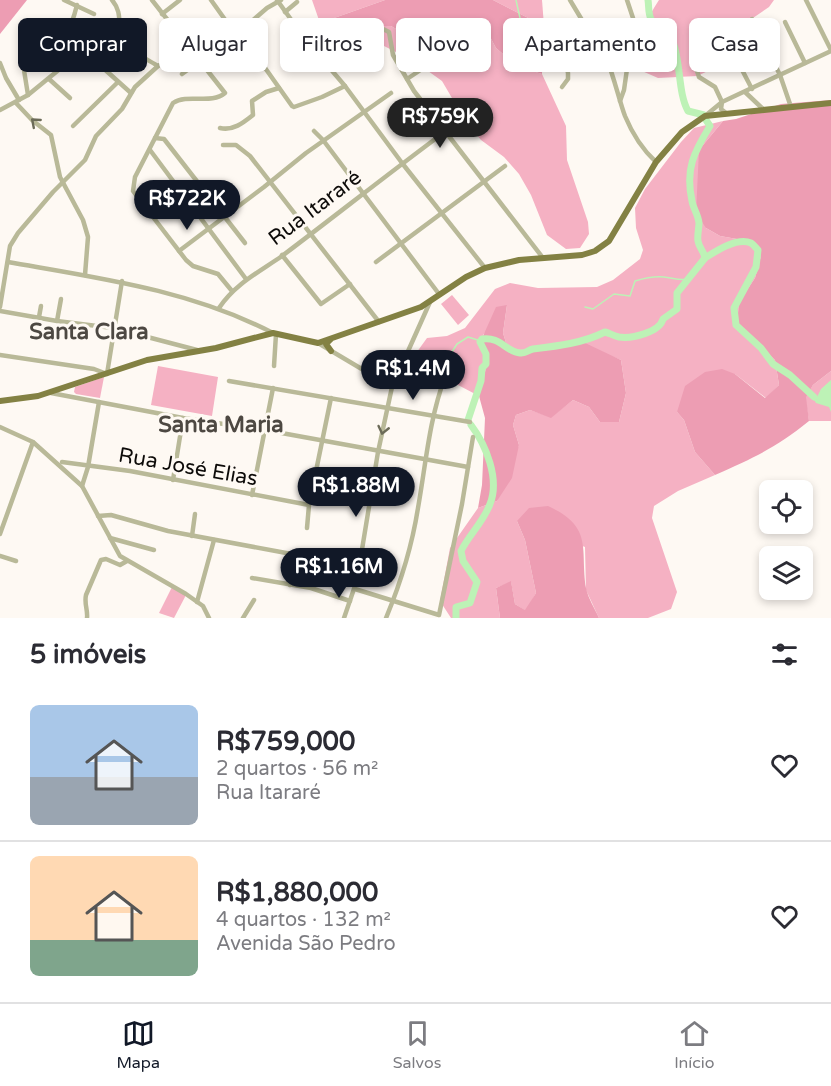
<!DOCTYPE html>
<html lang="pt">
<meta charset="utf-8">
<style>
:root{--surface:#fff;--page:#f2f2f3;--text:#2b2b33;--muted:#7c7c81;--line:#e1e1e2;--accent:#111827}
body{margin:0;font-family:"Varela Round",sans-serif;background:var(--page);color:var(--text);height:100vh;display:flex;flex-direction:column;font-size:22px;white-space:nowrap}
*{box-sizing:border-box;margin:0}
p{font-size:20px;color:var(--muted)}
.icon{flex:none;width:33px;height:33px;fill:none;stroke:currentColor;stroke-width:2;stroke-linecap:round;stroke-linejoin:round}
.map{position:relative;height:618px;overflow:hidden}
.details{display:flex;flex-direction:column;background:var(--surface);flex:1}
.details>*{flex:none}
.hud{position:absolute;left:18px;top:18px;width:795px;height:54px;display:flex;gap:12px}
.controls{position:absolute;left:759px;top:480px;display:grid;gap:12px}
.controls a{display:grid;place-items:center;width:54px;height:54px;border-radius:9px;background:var(--surface);box-shadow:0 3px 9px #0003;font-size:30px}
.price{position:absolute;translate:-50% -51px;padding:0 14px;border-radius:21px;background:var(--accent);color:#fff;font-size:20px;line-height:39px;filter:drop-shadow(0 2px 3px #0008)}
.price::after{content:'';position:absolute;left:50%;top:36px;width:18px;height:14px;margin-left:-9px;background:inherit;clip-path:polygon(0 0,100% 0,50% 100%)}
.price.active{background:#222;color:#fff}
ul{padding:0;list-style:none}
li{display:flex;align-items:center;gap:18px;height:150px;padding:0 30px}
li+li{border-top:2px solid var(--line)}
li span{display:grid;place-items:center;flex:none;width:168px;height:120px;border-radius:9px;color:#555}
li>.icon{margin-inline-start:auto}
span .icon{width:72px;height:72px;fill:#fffc;stroke-width:1}
li b{font-size:26px}
h2{display:flex;justify-content:space-between;align-items:center;height:72px;padding:0 30px;font-size:26px}
.chip{padding:0 21px;border-radius:9px;background:var(--surface);box-shadow:0 3px 9px #0003;font-size:21px;line-height:54px}
.chip.active{background:var(--accent);color:#fff}
.tabs{display:flex;justify-content:space-around;align-items:center;height:84px;border-top:2px solid var(--line);background:var(--surface);font-size:16px;color:var(--muted)}
.tabs a{display:grid;justify-items:center;gap:3px}
.tabs .active{color:var(--accent)}
.map>svg:first-child{display:block}
</style>
<div class="map">
<svg width="831" height="618" viewBox="0 0 831 618">
<rect width="100%" height="100%" fill="#fef9f3"/>
<g fill="#f5b1c3">
<path d="M312,0h73l-65,23z"/>
<path d="M493,0h49l2,26z"/>
<path d="M659,0h115l-5,7 -22,15 -6,25 -11,14 -33,15 -39,2 -16,-7c0,-35 -3,-40 17,-71z"/>
<path d="M473,24l15,9 8,15 21,18 25,8 24,52 1,34 21,62 1,12 -9,14 -14,1 -19,-14 -16,-40 -12,-21 -15,-17 -23,-17 -15,-18 -24,-41 -28,-20 -36,-18 -16,-3 20,-14h9l21,12h11z"/>
<path d="M723,121l-24,29 7,78 14,8 34,6 7,14 -6,22 -16,24 -2,22 38,36 4,25 -13,13 -31,-24 -58,38 7,8 11,32 20,23 -37,16 -24,15 -2,12 25,74 -6,17 -23,9h-49l-13,-28 -1,-43 -68,-26 8,19 11,53 -10,18 -11,-7 -4,-22 -15,6 4,30h-49l-11,-17 10,-53 28,-40 19,-7 22,-56 -6,-20 3,-10 14,-5 21,7 22,-17 16,7 11,15h19l7,-29 -5,-33 -48,-19 -29,10 -36,-2 -5,-16 4,-28 -24,30 3,33 -7,28 -42,-22 -20,-6 -3,-12 13,-18 20,-2 18,-8 30,-39 15,-6 28,5 59,-1 16,-7 27,-21 3,-9 -7,-22 -1,-20 10,-19 36,-47 13,-14z"/>
<path d="M452,295l17,20 -11,10 -17,-21z"/>
<path d="M158,366l60,11 -6,39 -61,-11z"/>
<path d="M831,371v50h-22l-4,-24 8,-12z"/>
<path d="M104,377l-4,21 -24,-4 -2,-2 1,-5z"/>
<path d="M172,587l14,8 -12,23 -15,-5z"/>
</g>
<g fill="#ed9db3">
<path d="M0,0h27l-27,34z"/>
<path d="M385,0h108l51,26 -2,48 -25,-8 -21,-18 -8,-15 -15,-9 -50,14h-11l-21,-12h-9l-20,14 -28,5 -12,-10 -2,-12z"/>
<path d="M831,100v271l-18,14 -7,12 3,24c-33,27 -56,37 -94,54l-20,-23 -11,-32 -7,-8 8,-26 20,-14 17,-3 13,5 30,24 14,-13 -4,-25 -38,-36 2,-22 16,-24 6,-22 -7,-14 -34,-6 -14,-8 -10,-15 3,-63 24,-29 13,-2 45,-15z"/>
<path d="M507,305l-4,28 5,16 36,2 29,-10 10,1 38,18 5,33 -7,29h-19l-11,-15 -16,-7 -22,18 -21,-8 -14,5 -3,10 6,20 -7,33 -15,23 -19,7 4,-23 3,-67 -6,-22 7,-28 -3,-32 13,-29z"/>
<path d="M548,506c46,21 32,43 38,82 2,10 9,21 13,30h-99l-4,-30 15,-7 4,23 10,6 11,-17 -11,-53 -8,-19 12,-13z"/>
</g>
<path fill="#bdf2b6" d="M831,380v32l-2,-5 -13,-4 -3,-5 4,-1 4,-8z"/>
<g fill="none" stroke-linecap="round" stroke-linejoin="round">
<g stroke="#bdf2b6" stroke-width="1.5">
<path d="M516,0l6,27 4,2v12"/>
<path d="M585,307l8,2 21,-15 16,2 5,-15c10,-3 18,-5 29,-4 9,1 16,4 25,2"/>
<path d="M448,358l9,-14 11,-7 13,4"/>
</g>
<g stroke="#bdf2b6" stroke-width="7">
<path d="M648,0c1,6 0,13 3,19 5,10 18,11 22,23 8,22 5,51 15,69l16,4"/>
<path d="M705,258c11,-7 32,-21 46,-15 3,2 5,5 7,7l-2,17 -22,41 2,17 25,23 12,16 17,11 24,22"/>
<path d="M468,420l13,-39 1,-13 4,-4v-10l-6,-12 2,-3c18,-3 24,13 38,14 6,1 8,-3 13,-4 25,-3 50,-6 72,-17 4,1 9,4 14,5 13,2 41,-5 44,-18l14,-10v-16l28,-35c-1,-7 -6,-10 -7,-17 -1,-5 1,-13 1,-18 -1,-9 -6,-15 -7,-22 -7,-32 2,-49 18,-75l-4,-6"/>
<path d="M456,618v-11l14,-4 7,-21 -14,-21 -2,-10c8,-16 23,-30 29,-47 10,-25 -4,-59 -19,-79"/>
</g>
<g stroke="#b9b998" stroke-width="4.5">
<path d="M64,0l30,14"/>
<path d="M112,0c12,14 4,27 11,40 7,12 24,19 35,26"/>
<path d="M152,0l73,93c-14,12 -37,0 -52,10l-38,74 -2,14 53,69 7,6 25,8 14,17"/>
<path d="M211,0l25,35 27,30 29,41 2,1 28,-10 23,-11"/>
<path d="M277,0l28,39 40,47 57,77 83,105"/>
<path d="M570,0l15,25"/>
<path d="M806,0l25,50"/>
<path d="M285,12l12,-10"/>
<path d="M162,14l18,-14"/>
<path d="M752,19l28,56 11,32"/>
<path d="M785,22l20,41"/>
<path d="M358,39l11,-2 14,-8 6,3 4,23 21,36 129,167"/>
<path d="M694,62l5,15 16,10 7,15 -1,7 5,4"/>
<path d="M0,63l6,15 13,22"/>
<path d="M740,66l12,23"/>
<path d="M182,74l54,-39 31,-27 14,-8"/>
<path d="M49,79l21,19"/>
<path d="M407,79l24,-16"/>
<path d="M562,87l6,-8v-6l-12,-46c10,-2 23,-7 32,0 18,13 29,68 37,89 7,17 18,34 31,46"/>
<path d="M745,92l18,17"/>
<path d="M28,95l-5,-31 1,-3c30,-23 42,-11 53,-56"/>
<path d="M620,101l4,-11 9,-63v-9l-6,-18"/>
<path d="M16,103l16,17 19,15 9,42 23,43 5,17 -3,38"/>
<path d="M0,110l28,-15 55,-45 48,43"/>
<path d="M705,116l17,-14 109,-51"/>
<path d="M413,118l6,-4 16,4"/>
<path d="M73,126l45,-44"/>
<path d="M220,128c13,3 23,-5 33,-13l-1,-14 14,-9 13,-4"/>
<path d="M314,131l9,9 116,154"/>
<path d="M155,138l9,1 81,104"/>
<path d="M223,145h13l14,11 129,166"/>
<path d="M150,150l96,129"/>
<path d="M179,251l85,-64 42,-34 85,-60"/>
<path d="M282,255l39,49 29,-20"/>
<path d="M8,262c91,16 182,28 265,71"/>
<path d="M376,262l129,-96"/>
<path d="M0,307l10,-61 8,-13 35,-41 32,-32 11,-24 26,-27 13,-22 23,-21 30,-20 48,-11"/>
<path d="M219,308c16,-24 40,-36 63,-52 61,-46 121,-94 183,-139"/>
<path d="M0,311l57,10 56,7 84,22"/>
<path d="M39,317l2,-11"/>
<path d="M57,321l4,-22"/>
<path d="M318,343l74,44"/>
<path d="M0,355l94,14 13,5 15,-93"/>
<path d="M274,366l2,-32"/>
<path d="M229,381l241,41"/>
<path d="M51,393l132,25 82,12 203,37"/>
<path d="M0,427l33,15 49,44 38,70 66,38 17,12 6,12"/>
<path d="M62,462l68,9 179,34"/>
<path d="M173,480l10,-62"/>
<path d="M82,486l6,-19 11,-65"/>
<path d="M252,495l21,-107"/>
<path d="M98,516l13,-1 57,16 129,24 -1,11 -6,19"/>
<path d="M307,528l2,-23 22,-107"/>
<path d="M0,534l33,-92"/>
<path d="M192,536l3,-22"/>
<path d="M110,538l44,12"/>
<path d="M0,556l16,5"/>
<path d="M252,578l59,10 39,13"/>
<path d="M355,589l84,26 23,-111 11,-67"/>
<path d="M197,602l17,-62"/>
<path d="M87,618c1,-8 -3,-14 -1,-23l15,-35 5,-1 14,6 7,-4"/>
<path d="M243,618l11,-18"/>
<path d="M344,618l13,-38 21,-128 14,-65 38,-85"/>
<path d="M386,618c15,-36 26,-72 32,-110 8,-45 11,-88 27,-131"/>
</g>
<g stroke="#838143" stroke-width="6">
<path d="M330,340l-4,4 5,7"/>
<path d="M0,401l38,-5 109,-36 69,-12 57,-15 45,10 103,-36 45,-30 19,-9 34,-8 63,-5 13,-4 14,-10 47,-79 26,-30 23,-16 126,-13"/>
</g>
</g>
<defs><path id="oneway-chevron" d="M-2-3.5L2.5 0L-2 3.5" fill="none" stroke-width="1.6" stroke-linecap="round" stroke-linejoin="round" transform="scale(1.5)"/></defs>
<g stroke="#6c6b58">
<use href="#oneway-chevron" transform="translate(35 122) rotate(-139)"/>
<use href="#oneway-chevron" transform="translate(383 430) rotate(103)"/>
</g>
<g text-anchor="middle" dominant-baseline="central" stroke-width="6" stroke-linejoin="round" paint-order="stroke">
<g font-size="21" fill="#0d0b09" stroke="#fef9f3">
<text transform="translate(315 208) rotate(-37)">Rua Itararé</text>
<text transform="translate(188 467) rotate(10)">Rua José Elias</text>
</g>
<g font-size="22" font-weight="bold" fill="#4d4842" stroke="#fef9f3">
<text x="89" y="332">Santa Clara</text>
<text x="221" y="425">Santa Maria</text>
</g>
</g>
</svg>
<div class="controls">
<a><svg class="icon" aria-label="locate" viewBox="0 0 24 24"><circle cx="12" cy="12" r="6"/><path d="M12 2v4M12 18v4M2 12h4M18 12h4"/></svg></a>
<a><svg class="icon" aria-label="layers" viewBox="0 0 24 24"><path d="M12 4l9 5-9 5-9-5zM3 14l9 5 9-5"/></svg></a>
</div>
<b class="price active" style="left:440px;top:149px">R$759K</b>
<b class="price" style="left:187px;top:231px">R$722K</b>
<b class="price" style="left:413px;top:401px">R$1.4M</b>
<b class="price" style="left:356px;top:518px">R$1.88M</b>
<b class="price" style="left:339px;top:599px">R$1.16M</b>
<div class="hud">
<a class="chip active">Comprar</a>
<a class="chip">Alugar</a>
<a class="chip">Filtros</a>
<a class="chip">Novo</a>
<a class="chip">Apartamento</a>
<a class="chip">Casa</a>
</div>
</div>
<section class="details">
<h2>5 imóveis<svg class="icon" aria-label="filters" viewBox="0 0 24 24"><path d="M4 7h16M4 17h16"/><circle cx="9" cy="7" r="2"/><circle cx="15" cy="17" r="2"/></svg></h2>
<ul>
<li><span style="background:linear-gradient(#a9c7e8 60%,#9aa5b1 0)"><svg class="icon" aria-label="home" viewBox="0 0 24 24"><path d="M3 11l9-7 9 7M6 9v11h12V9"/></svg></span><div><b>R$759,000</b><p>2 quartos · 56 m²</p><p>Rua Itararé</p></div><svg class="icon" aria-label="heart" viewBox="0 0 24 24"><path d="M12 20l-8-8c-3-5 5-10 8-4 3-6 11-1 8 4z"/></svg></li>
<li><span style="background:linear-gradient(#ffd9b3 70%,#7fa58c 0)"><svg class="icon" aria-label="home" viewBox="0 0 24 24"><path d="M3 11l9-7 9 7M6 9v11h12V9"/></svg></span><div><b>R$1,880,000</b><p>4 quartos · 132 m²</p><p>Avenida São Pedro</p></div><svg class="icon" aria-label="heart" viewBox="0 0 24 24"><path d="M12 20l-8-8c-3-5 5-10 8-4 3-6 11-1 8 4z"/></svg></li>
</ul>
</section>
<nav class="tabs">
<a class="active"><svg class="icon" aria-label="map" viewBox="0 0 24 24"><path d="M3 6l6-2 6 2 6-2v14l-6 2-6-2-6 2zM9 4v14M15 6v14"/></svg>Mapa</a>
<a><svg class="icon" aria-label="saved" viewBox="0 0 24 24"><path d="M7 4h10v16l-5-4-5 4z"/></svg>Salvos</a>
<a><svg class="icon" aria-label="home" viewBox="0 0 24 24"><path d="M3 11l9-7 9 7M6 9v11h12V9"/></svg>Início</a>
</nav>
